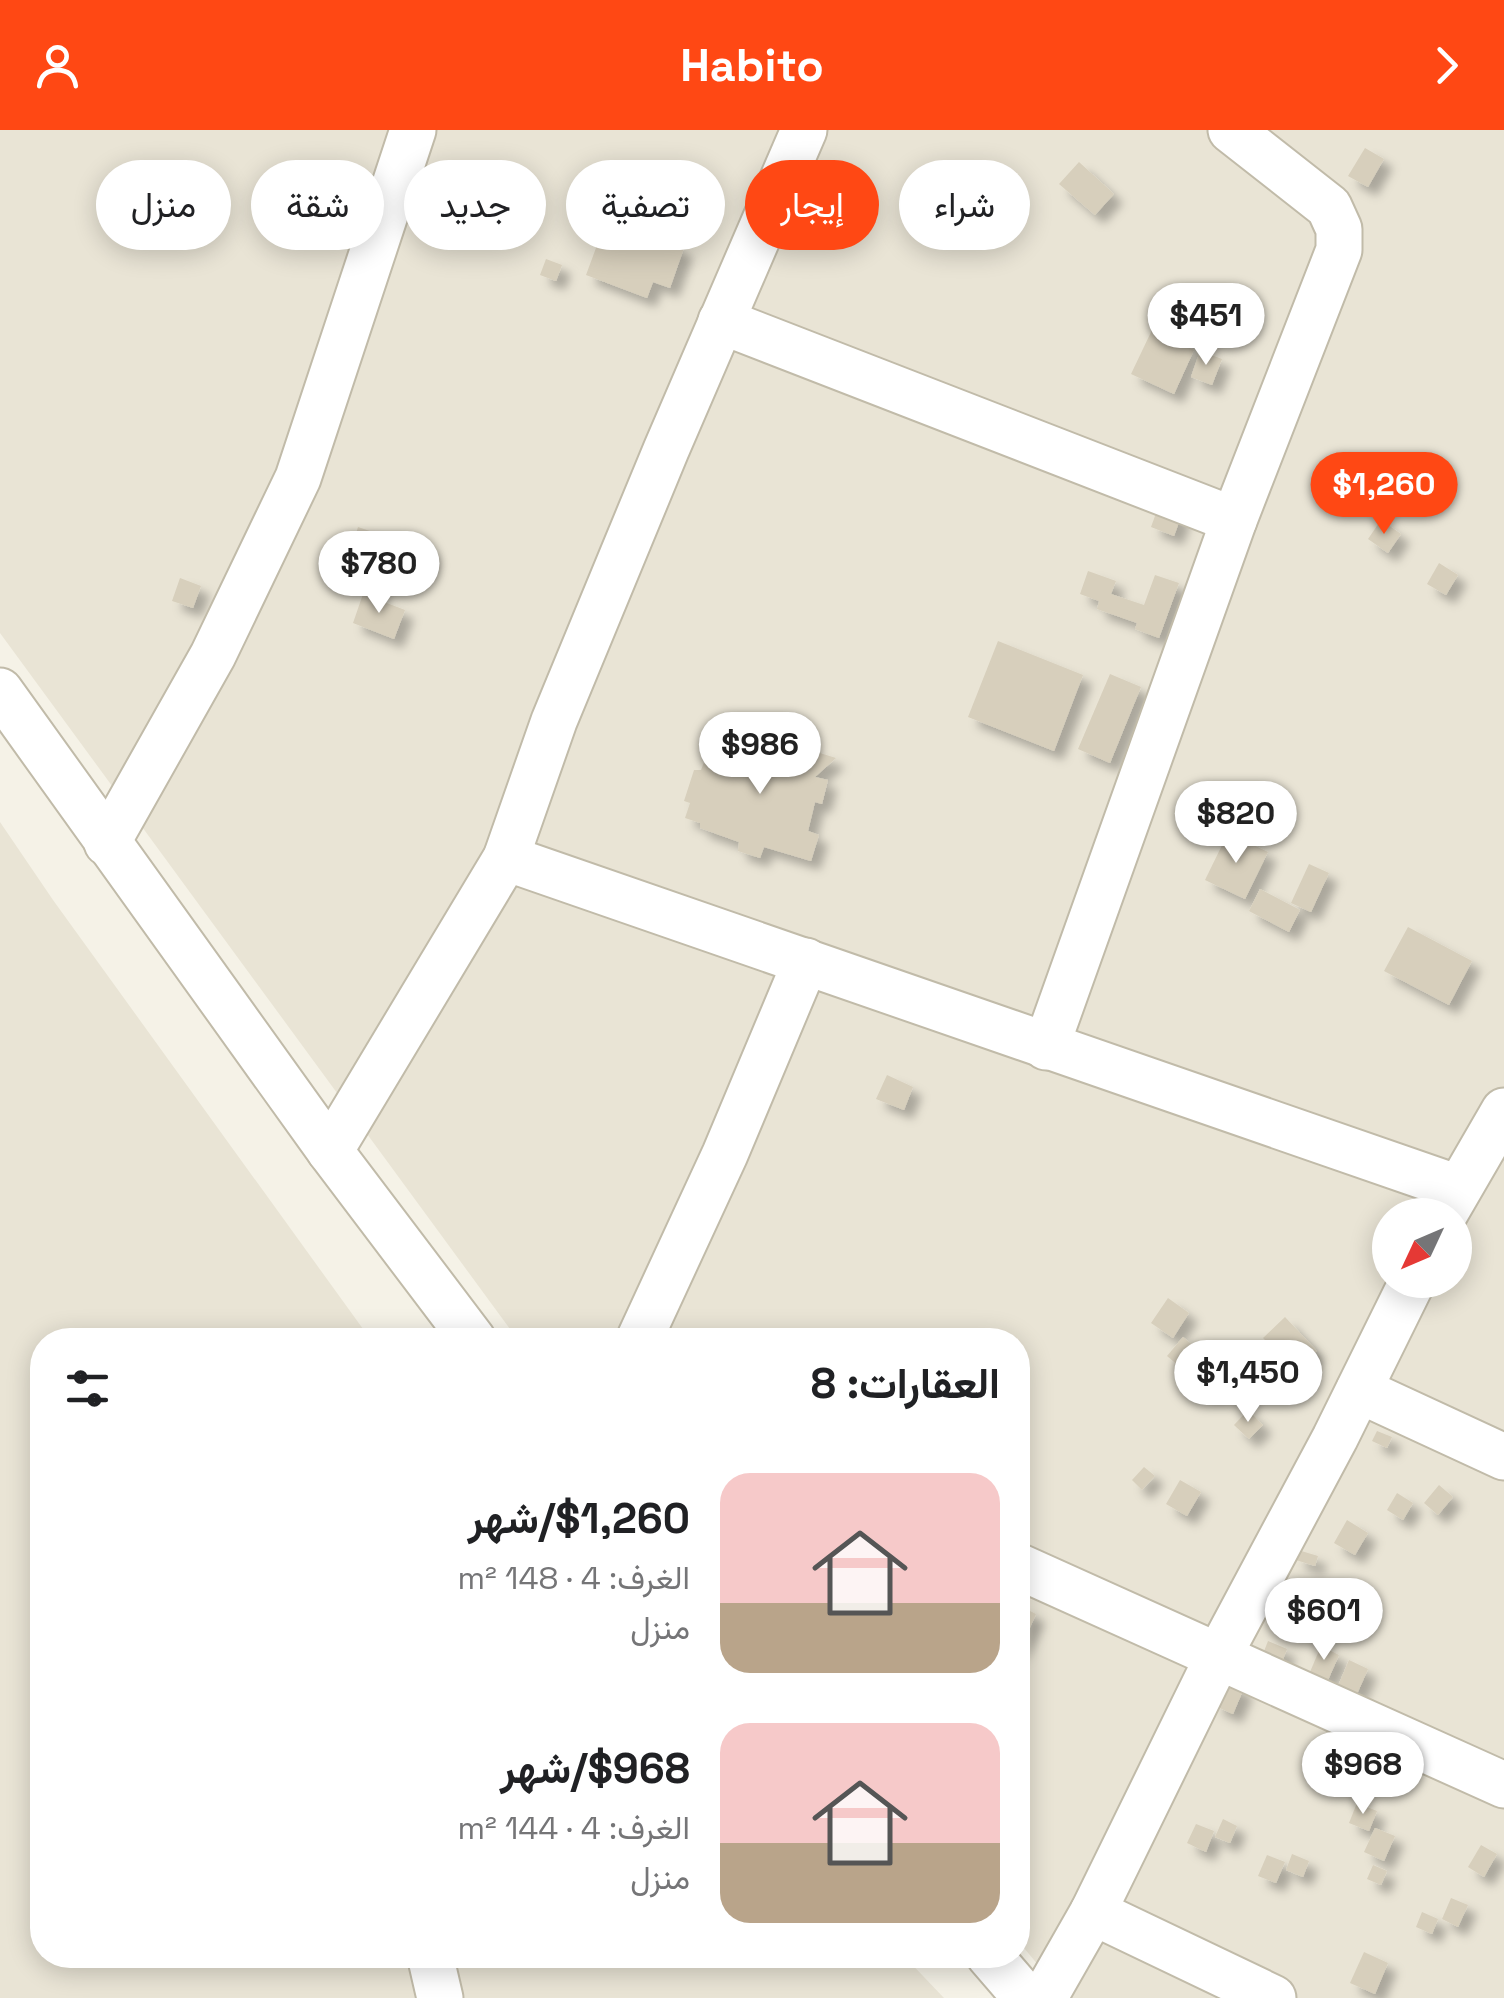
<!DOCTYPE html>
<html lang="ar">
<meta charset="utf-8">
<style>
:root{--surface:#fff;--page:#f6f6f6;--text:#202124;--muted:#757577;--accent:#ff4814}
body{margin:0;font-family:"Space Grotesk",Vazirmatn,sans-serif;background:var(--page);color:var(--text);direction:rtl;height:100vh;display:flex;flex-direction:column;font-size:38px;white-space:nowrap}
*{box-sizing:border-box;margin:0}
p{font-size:32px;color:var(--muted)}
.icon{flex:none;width:55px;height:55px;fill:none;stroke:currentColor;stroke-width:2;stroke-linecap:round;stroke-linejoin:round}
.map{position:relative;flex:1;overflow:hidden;direction:ltr}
.drawer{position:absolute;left:30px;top:1198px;width:1000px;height:640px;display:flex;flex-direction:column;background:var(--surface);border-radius:40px;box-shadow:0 5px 25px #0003;direction:rtl}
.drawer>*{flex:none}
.hud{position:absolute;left:30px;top:30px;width:1000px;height:90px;direction:rtl;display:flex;gap:20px}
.needle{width:65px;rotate:226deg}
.tools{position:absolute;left:1372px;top:1068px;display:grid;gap:20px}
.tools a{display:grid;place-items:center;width:100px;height:100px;border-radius:50%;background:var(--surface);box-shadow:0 5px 25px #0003;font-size:50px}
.price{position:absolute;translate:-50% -85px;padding:0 22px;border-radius:35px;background:#fff;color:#222;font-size:32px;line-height:65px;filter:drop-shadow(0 2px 5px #0008)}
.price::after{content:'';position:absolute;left:50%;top:60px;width:30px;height:22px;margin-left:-15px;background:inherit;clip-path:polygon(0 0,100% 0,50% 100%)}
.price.current{background:var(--accent);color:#fff}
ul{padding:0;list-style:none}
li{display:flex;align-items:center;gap:30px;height:250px;padding:0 30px}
li span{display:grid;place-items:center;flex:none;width:280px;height:200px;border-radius:30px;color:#555}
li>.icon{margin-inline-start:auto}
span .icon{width:120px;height:120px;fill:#fffc;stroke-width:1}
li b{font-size:42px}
h2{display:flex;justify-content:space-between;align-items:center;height:120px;padding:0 30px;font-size:42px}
.chip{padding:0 35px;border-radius:45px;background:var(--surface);box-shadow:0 5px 25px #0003;font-size:35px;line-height:90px}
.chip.current{background:var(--accent);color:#fff}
header{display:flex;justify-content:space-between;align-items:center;height:130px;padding:0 30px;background:var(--accent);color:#fff;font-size:45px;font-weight:700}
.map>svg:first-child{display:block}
</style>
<header><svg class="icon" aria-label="forward" viewBox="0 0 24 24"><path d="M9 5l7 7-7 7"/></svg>Habito<svg class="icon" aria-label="person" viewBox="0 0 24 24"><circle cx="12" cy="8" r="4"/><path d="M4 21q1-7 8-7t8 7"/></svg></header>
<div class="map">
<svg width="1504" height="1868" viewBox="0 0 1504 1868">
<defs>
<filter id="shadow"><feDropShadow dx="9" dy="9" stdDeviation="5" flood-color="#0004"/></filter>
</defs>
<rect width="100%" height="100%" fill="#f5f2e7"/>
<g fill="#e9e4d5" fill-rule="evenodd">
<path d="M0,0h1504v1868h-438l-48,-57v-601h-500l-518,-707zM1390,1085h65v65h-65z"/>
<path d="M0,692l53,78 318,440h-329v615h861l41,43h-944z"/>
</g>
<g fill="#d7cfbc" filter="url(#shadow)">
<path d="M1365,18l19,11 -16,28 -20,-11z"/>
<path d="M1079,32l35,32 -19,21 -36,-31z"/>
<path d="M610,80l29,11 -3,11 13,5 3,-7 18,7 -1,5 15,6 -14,40 -17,-6 -6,16 -61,-23z"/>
<path d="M546,129l16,6 -6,16 -16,-6z"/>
<path d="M1152,200l42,20 -20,44 -43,-20z"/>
<path d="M1200,221l22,8 -10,26 -21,-8z"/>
<path d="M1159,375l23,9 -8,22 -23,-9z"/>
<path d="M1381,390l20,14 -13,19 -20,-14z"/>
<path d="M358,397l72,24 -7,20 -71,-24z"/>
<path d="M1439,433l19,12 -12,20 -19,-11z"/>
<path d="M1088,441l28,10 -5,13 33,11 11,-30 24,8 -20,55 -24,-9 2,-6 -40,-14 2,-8 -19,-7z"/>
<path d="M180,448l21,8 -8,22 -21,-7z"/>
<path d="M363,464l42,16 -11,29 -41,-16z"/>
<path d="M998,511l85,34 -29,76 -86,-34z"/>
<path d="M1110,544l31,13 -31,76 -32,-14z"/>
<path d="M781,611l55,17 -21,19 13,3 -6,24 -7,-2 -7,29 11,4 -8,26 -47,-14 -4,11 -22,-7 1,-9 -39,-14v-5l-15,-5 5,-15 -6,-2 10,-31h7l5,-13 49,-15 22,6z"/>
<path d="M1228,703l40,19 -23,47 -40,-19z"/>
<path d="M1309,734l20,9 -18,39 -20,-9z"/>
<path d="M1260,759l40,21 -11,22 -40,-21z"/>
<path d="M1408,797l64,34 -23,44 -65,-34z"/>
<path d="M887,945l26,12 -9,23 -28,-11z"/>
<path d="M1168,1168l21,15 -16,25 -22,-15z"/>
<path d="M1285,1187l32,34 -21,21 -33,-34z"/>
<path d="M1183,1207l44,37 -16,19 -44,-37z"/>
<path d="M1248,1280l15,15 -14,14 -15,-14z"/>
<path d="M1377,1301l15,6 -5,11 -15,-7z"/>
<path d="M1144,1337l11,9 -13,14 -10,-10z"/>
<path d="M1180,1350l21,12 -14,24 -21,-12z"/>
<path d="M1439,1355l14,12 -15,18 -14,-12z"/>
<path d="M1397,1363l16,10 -10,17 -16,-10z"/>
<path d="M1347,1390l21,13 -13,22 -21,-12z"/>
<path d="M1298,1420l20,6 -3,10 -19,-6z"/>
<path d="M1018,1475l18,9 -18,40z"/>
<path d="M1268,1511l19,8 -7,18 -19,-8z"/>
<path d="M1321,1516l18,9 -11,25 -18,-8z"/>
<path d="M1349,1530l19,9 -11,25 -19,-8z"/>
<path d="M1224,1550l20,8 -11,26 -20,-9z"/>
<path d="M1357,1673l20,8 -8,20 -20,-8z"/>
<path d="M1223,1689l14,7 -7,17 -15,-6z"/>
<path d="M1196,1694l18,7 -8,21 -19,-9z"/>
<path d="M1375,1698l20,8 -11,25 -20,-9z"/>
<path d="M1481,1715l16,9 -13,23 -16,-10z"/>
<path d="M1292,1724l17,7 -6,16 -17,-7z"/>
<path d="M1267,1725l18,7 -9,21 -18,-7z"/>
<path d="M1373,1735l14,6 -6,14 -14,-6z"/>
<path d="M1451,1768l17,7 -10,22 -16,-8z"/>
<path d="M1422,1782l16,7 -6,15 -16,-7z"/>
<path d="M1364,1822l24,11 -13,31 -25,-11z"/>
</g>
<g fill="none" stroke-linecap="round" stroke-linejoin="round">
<g stroke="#c1bba9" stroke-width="49">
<g id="minor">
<path d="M721,191l513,199"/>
<path d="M0,561l330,460 143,189"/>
<path d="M107,713l106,-188 85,-177 115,-348"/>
<path d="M506,728l952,330"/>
<path d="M1046,917l188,-527 105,-270v-21l-10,-22 -98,-77"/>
<path d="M330,1021l176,-293 48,-137 112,-271 138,-320"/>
<path d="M1445,1083l59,-102"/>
<path d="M639,1210l86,-186 81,-193"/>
<path d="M1359,1260l145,67"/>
<path d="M1018,1436l486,219"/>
<path d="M1093,1782l180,86"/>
<path d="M430,1825l10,43"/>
<path d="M989,1825l37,43"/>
<path d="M1044,1868l49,-86 125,-255 117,-219 78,-158"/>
</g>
</g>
<use href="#minor" stroke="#fff" stroke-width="45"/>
</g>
</svg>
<div class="tools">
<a><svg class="needle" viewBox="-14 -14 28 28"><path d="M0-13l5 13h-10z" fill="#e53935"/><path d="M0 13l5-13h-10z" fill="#757577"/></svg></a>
</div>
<b class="price" style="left:1206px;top:238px">$451</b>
<b class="price current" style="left:1384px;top:407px">$1,260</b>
<b class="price" style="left:379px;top:486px">$780</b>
<b class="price" style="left:760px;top:667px">$986</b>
<b class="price" style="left:1236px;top:736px">$820</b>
<b class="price" style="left:1248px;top:1295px">$1,450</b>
<b class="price" style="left:1324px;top:1533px">$601</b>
<b class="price" style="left:1363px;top:1687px">$968</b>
<div class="hud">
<a class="chip">شراء</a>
<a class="chip current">إيجار</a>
<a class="chip">تصفية</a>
<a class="chip">جديد</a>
<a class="chip">شقة</a>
<a class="chip">منزل</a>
</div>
<section class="drawer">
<h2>العقارات: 8<svg class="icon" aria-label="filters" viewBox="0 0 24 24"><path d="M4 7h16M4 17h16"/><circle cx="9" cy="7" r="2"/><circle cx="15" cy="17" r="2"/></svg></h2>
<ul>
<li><span style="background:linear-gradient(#f6c9c9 65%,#b9a48a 0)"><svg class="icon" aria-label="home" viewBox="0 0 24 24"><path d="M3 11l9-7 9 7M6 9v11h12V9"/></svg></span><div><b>$1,260/شهر</b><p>الغرف: 4 · 148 m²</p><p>منزل</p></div></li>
<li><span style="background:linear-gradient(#f6c9c9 60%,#b9a48a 0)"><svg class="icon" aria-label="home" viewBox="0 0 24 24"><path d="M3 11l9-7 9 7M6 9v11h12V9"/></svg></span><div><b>$968/شهر</b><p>الغرف: 4 · 144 m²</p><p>منزل</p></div></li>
</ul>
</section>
</div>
